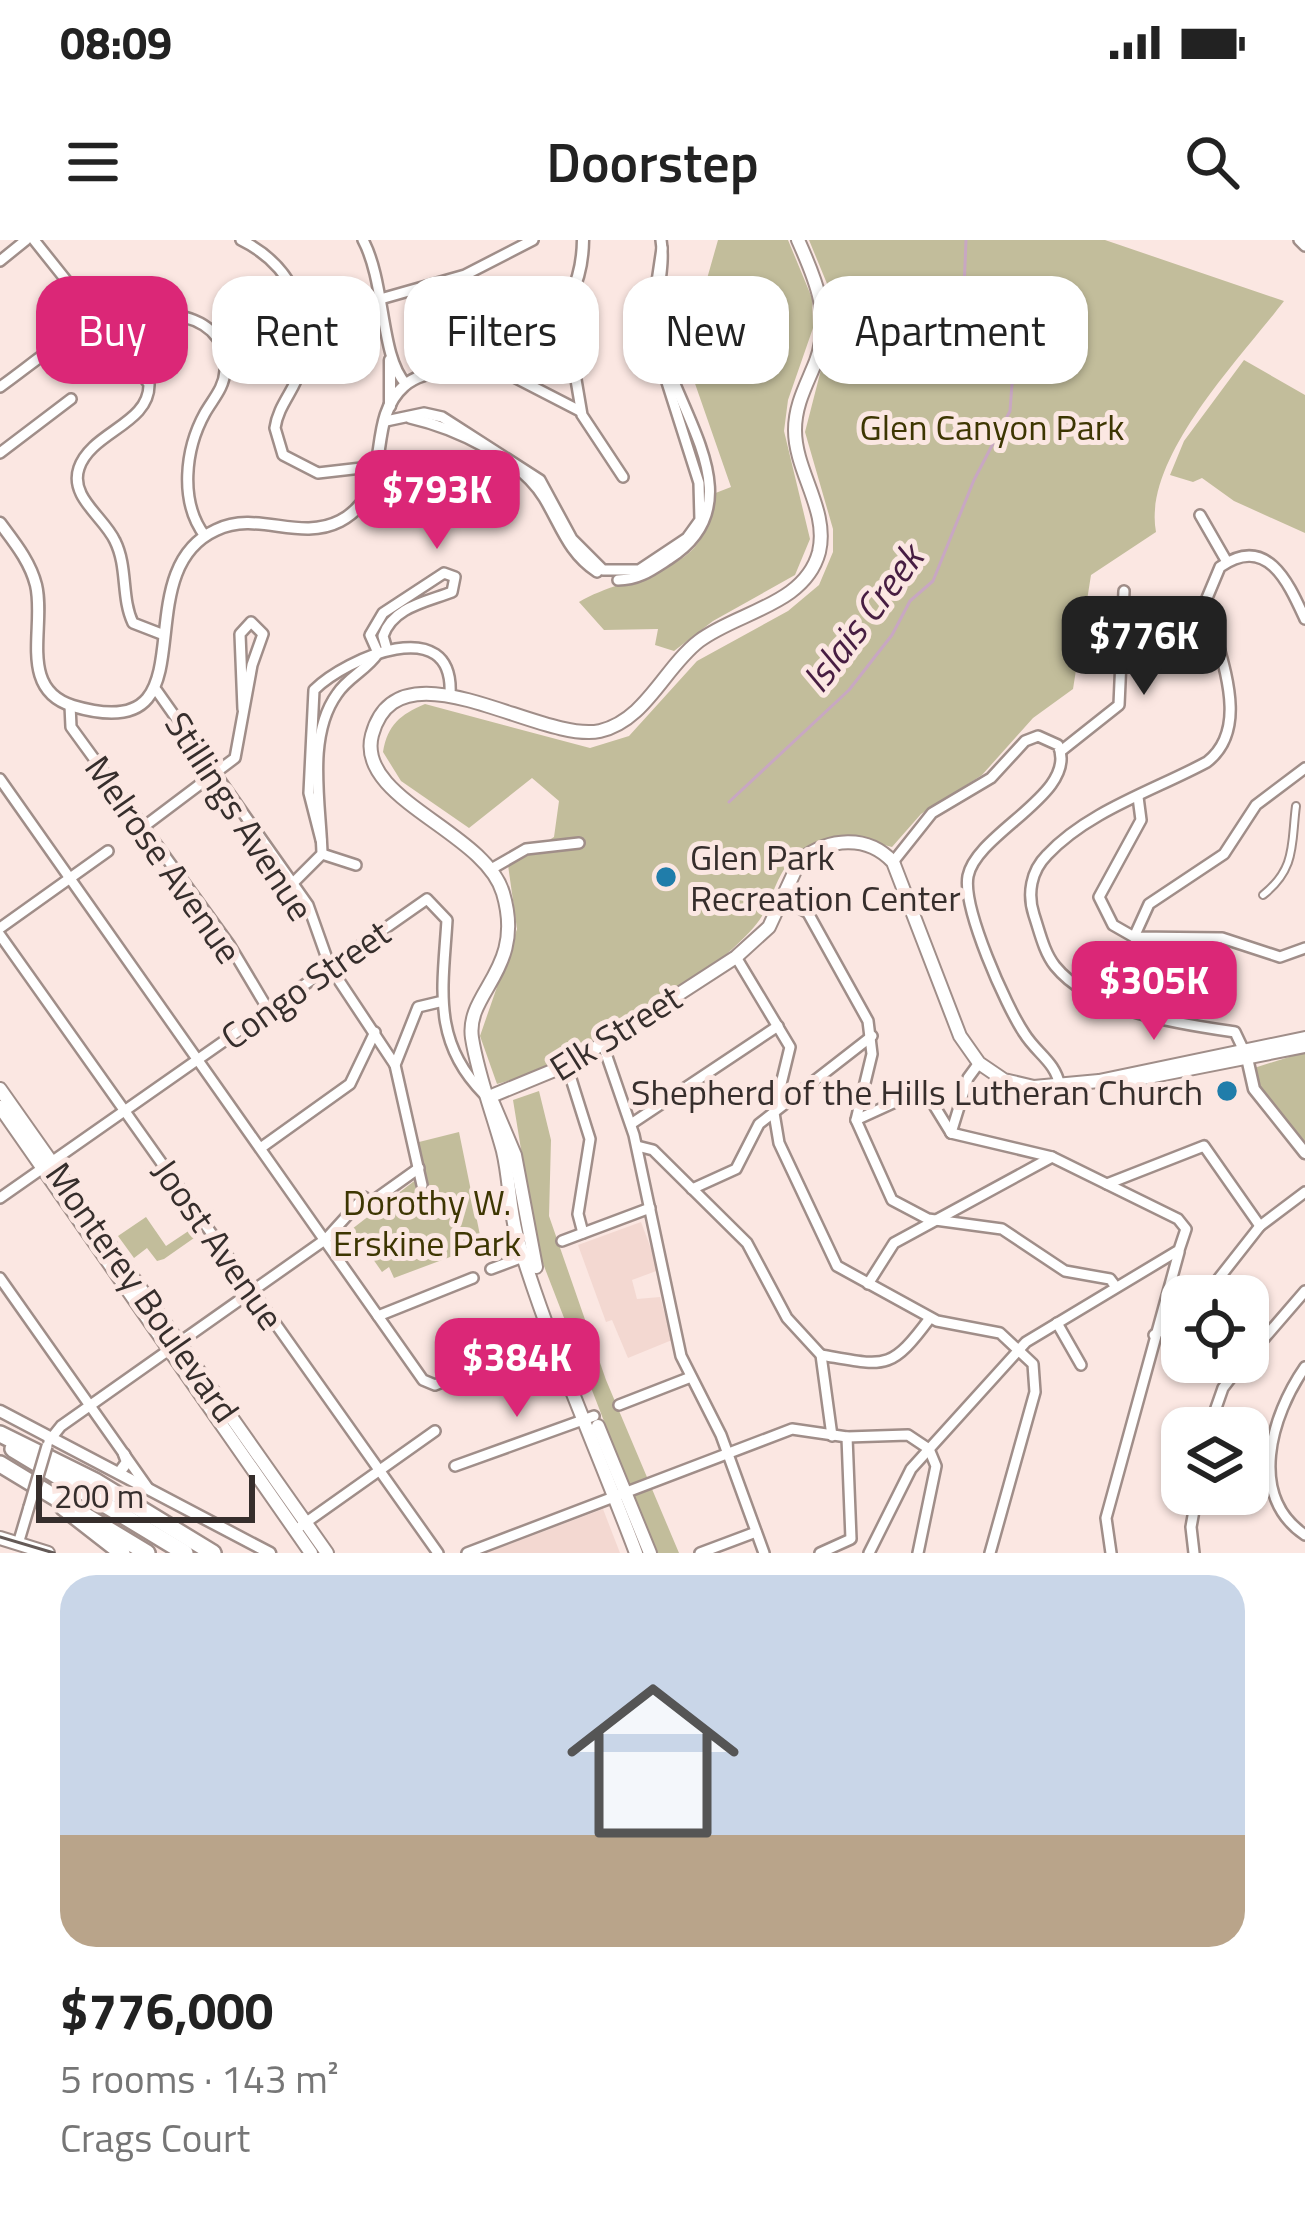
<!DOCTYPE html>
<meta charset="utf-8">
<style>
:root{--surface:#fff;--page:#f6f6f6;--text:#222;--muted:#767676;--line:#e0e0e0;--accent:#db2777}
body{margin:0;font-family:"Titillium Web",sans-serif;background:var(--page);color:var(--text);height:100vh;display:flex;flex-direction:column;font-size:45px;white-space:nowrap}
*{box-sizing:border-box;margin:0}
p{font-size:39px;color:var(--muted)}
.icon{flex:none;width:66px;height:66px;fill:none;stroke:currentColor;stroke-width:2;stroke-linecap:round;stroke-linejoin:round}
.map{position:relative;height:1313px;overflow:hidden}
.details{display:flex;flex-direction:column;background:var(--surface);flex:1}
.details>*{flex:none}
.guide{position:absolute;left:36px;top:36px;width:1233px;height:108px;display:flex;gap:24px}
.fabs{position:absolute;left:1161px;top:1035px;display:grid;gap:24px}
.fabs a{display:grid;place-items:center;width:108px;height:108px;border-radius:24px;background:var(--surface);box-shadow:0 3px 9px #0004;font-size:60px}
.scale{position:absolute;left:36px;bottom:30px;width:219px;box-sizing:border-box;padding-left:12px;border:6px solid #362e2c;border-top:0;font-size:33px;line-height:42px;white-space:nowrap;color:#362e2c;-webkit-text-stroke:9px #fbe7e2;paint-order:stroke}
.price{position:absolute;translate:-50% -102px;padding:0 27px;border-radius:24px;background:var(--accent);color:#fff;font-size:39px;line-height:78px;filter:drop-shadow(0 3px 6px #0008)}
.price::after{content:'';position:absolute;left:50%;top:72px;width:36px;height:27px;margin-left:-18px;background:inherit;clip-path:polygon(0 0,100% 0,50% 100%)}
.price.on{background:#222;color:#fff}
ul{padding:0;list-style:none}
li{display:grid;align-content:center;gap:24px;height:636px;padding:0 60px}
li+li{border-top:3px solid var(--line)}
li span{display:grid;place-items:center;height:372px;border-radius:36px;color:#555}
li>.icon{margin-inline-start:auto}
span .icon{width:216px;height:216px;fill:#fffc;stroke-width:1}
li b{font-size:51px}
.pill{padding:0 42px;border-radius:36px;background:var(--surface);box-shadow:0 3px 9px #0004;font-size:42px;line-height:108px}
.pill.on{background:var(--accent);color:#fff}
.status{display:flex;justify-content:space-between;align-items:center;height:84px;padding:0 60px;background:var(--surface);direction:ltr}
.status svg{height:33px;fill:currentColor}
header{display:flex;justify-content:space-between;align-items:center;height:156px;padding:0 60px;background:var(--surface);font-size:54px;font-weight:600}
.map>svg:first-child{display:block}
</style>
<div class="status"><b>08:09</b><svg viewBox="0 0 49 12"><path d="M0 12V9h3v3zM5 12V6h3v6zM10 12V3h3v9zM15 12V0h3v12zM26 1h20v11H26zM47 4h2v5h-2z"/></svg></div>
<header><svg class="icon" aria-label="menu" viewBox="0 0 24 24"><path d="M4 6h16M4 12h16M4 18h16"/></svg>Doorstep<svg class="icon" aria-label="search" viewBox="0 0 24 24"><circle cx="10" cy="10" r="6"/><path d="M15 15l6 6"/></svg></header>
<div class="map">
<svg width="1305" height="1313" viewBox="0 0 1305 1313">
<rect width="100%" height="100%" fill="#fbe7e2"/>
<g fill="#f3d8d1">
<path d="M641,982l18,48 -27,10 5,19 23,-2 12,43 -44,18 -16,-38 -6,2 -28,-77z"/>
<path d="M603,1269l17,44h-134z"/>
</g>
<g fill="#c2bd9b">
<path d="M718,0h70l24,58 1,30 -25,72 -4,31 26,108 -15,36 -82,46 -39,30 -19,-6 3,-16 -54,1 -25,-28c55,-32 132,-24 134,-108l18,-7 -55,-158 19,-8z"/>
<path d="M809,0h296l179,61c-43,57 -142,157 -128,231l-65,43 -18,114 -40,29 -51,57 -61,39 -29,33c-33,-9 -66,-14 -96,9 -22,17 -23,50 -42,71 -48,56 -185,139 -257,157l-17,-48 37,-107 -9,-64 46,-28 5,-36 -27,-23 -63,50 -68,-47 -18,-29c5,-28 17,-37 42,-48l165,44 39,-12 68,-75 91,-50 31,-26 14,-33v-23l-28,-97 29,-113 -4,-28z"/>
<path d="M1244,120l61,35v138l-71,-32 -32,-23 -9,4 -23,-7 14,-34z"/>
<path d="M1305,812v96l-44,-56 -7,-24z"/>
<path d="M539,851l12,49 -2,76 57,164 73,173h-24l-118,-305 -24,-148z"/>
<path d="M459,892l23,113 -88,33 -5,-11 -7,5 -30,-43 70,-54 -7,-32z"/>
<path d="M146,977l20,29 33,-22 5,7 -40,28 -7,2 -10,-13 -13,10 -16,-22z"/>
</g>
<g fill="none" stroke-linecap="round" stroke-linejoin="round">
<g stroke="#c8a7c2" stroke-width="3">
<path d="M1013,143l35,-18"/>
<path d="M729,562l120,-112 43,-55 18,-34 23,-20 41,-101 36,-69 2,-27 -10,-23 -39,-48 3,-73"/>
</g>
<g stroke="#a08e89" stroke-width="10">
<path id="pedestrian" d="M1263,655c34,-27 28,-52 33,-89"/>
</g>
<g stroke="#a08e89" stroke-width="14">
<g id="minor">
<path d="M34,0l115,144c1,40 -58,48 -70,84 -10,29 25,49 36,73 13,26 6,57 18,82l31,12"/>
<path d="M241,0c47,23 75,72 60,127 -5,22 -23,38 -26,61l8,27 35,18 61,-7"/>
<path d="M363,0c23,43 17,117 43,144"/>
<path d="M1299,0l6,6"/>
<path d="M0,21l26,-21"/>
<path d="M384,58l81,-23 68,-35"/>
<path d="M564,69l18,106 41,62"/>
<path d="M494,118l16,17 70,36"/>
<path d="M0,147c27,-19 54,-43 84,-58 43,-22 146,-30 141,42 -1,17 -12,28 -20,42 -20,36 -26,89 0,123"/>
<path d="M410,178c44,10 110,40 134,80 17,28 24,55 53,74"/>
<path d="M386,181l38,-8 18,4 98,63 32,59 31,31h36l48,-32 13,-18 -1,-37 -49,-154 12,-81"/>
<path d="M0,213l71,-54"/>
<path d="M1200,275l27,47"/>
<path d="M618,340c21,0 34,-10 51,-21 91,-58 2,-151 -11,-227 -5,-31 8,-62 3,-92"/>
<path d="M378,413l-8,-18 13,-22 61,-40 11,4 -3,15c-26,10 -59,15 -69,44l4,14"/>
<path d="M157,451l151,214 22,62 65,98"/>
<path d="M70,465l1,22 158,217 40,67"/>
<path d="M1061,511l58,-46 5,-114"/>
<path d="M0,539l423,601 12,5 70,-29"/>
<path d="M1138,557l3,23 -42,77 14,28 21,12 88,1 58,19 25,-9"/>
<path d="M142,588l93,-70 17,-93 11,-31 -12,-12 -11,12 3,75"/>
<path d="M321,600l-12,-47 5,-103c32,-32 141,-79 136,5"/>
<path d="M322,614l34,11"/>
<path d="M893,622l39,-49 59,-35 34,-37 13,-5 20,9c22,48 -81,87 -90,131 -6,32 38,130 56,157 13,21 31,28 36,53"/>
<path d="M493,628l33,-19 53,-6"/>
<path d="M293,643l29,-29c-1,-49 -16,-117 15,-160 11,-17 30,-24 41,-41"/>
<path d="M782,658l26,15 60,108 4,33 -16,66 36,80 36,19 74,10 63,42 45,8 6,8"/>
<path d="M0,688l108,-77"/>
<path d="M0,695l438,618"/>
<path d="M1134,697l15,-33 75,-50 32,-49 49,-37"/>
<path d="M736,717l54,90 -16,66 5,30 58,123 100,55 63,12 33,31 2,28 -45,161"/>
<path d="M603,805l31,90 47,221 40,79 43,118"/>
<path d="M1245,813l-10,-21c-55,-8 -143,-20 -180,-66 -11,-14 -15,-33 -21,-51 -7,-21 -3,-44 13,-60 41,-44 108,-65 160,-93 49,-38 6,-117 0,-164l13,-31c47,-33 68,15 85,52"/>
<path d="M567,826l23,73 -12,75 5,19"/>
<path d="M856,880l68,-31 27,44"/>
<path d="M631,884l147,-98"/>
<path d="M951,893l17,-55 11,-15"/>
<path d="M637,906l16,4 94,93 40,75 34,37 11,81"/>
<path d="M262,907l88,-63 25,-52"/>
<path d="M1107,944l97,-38 56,80"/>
<path d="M422,945l-27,-120 23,-58 21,-5"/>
<path d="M692,949l44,-20 23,-45 113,-88"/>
<path d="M0,958l427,-299 20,21c-4,67 -16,121 37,174"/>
<path d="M370,963l49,-35"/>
<path d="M562,1001l88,-33"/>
<path d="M491,1029l32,-12"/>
<path d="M0,1038l148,210"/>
<path d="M868,1044l26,-41 158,-86"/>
<path d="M1205,1056l55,-70 45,-34"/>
<path d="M378,1076l95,-38"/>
<path d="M1057,1083l24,42"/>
<path d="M1154,1095l28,-18"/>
<path d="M821,1115c64,11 69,17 109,-37"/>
<path d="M1248,1117l57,-66"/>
<path d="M1305,1127c-34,49 -58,129 0,168"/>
<path d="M619,1165l72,-28"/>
<path d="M1209,1188l14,-40 20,-26"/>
<path d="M49,1201l12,-15 265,-187 38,-42"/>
<path d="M455,1226l139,-50"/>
<path d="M301,1286l134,-95"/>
<path d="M18,1304l11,-37"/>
<path d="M467,1313l325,-124 55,8 61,-2 21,14 7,17 -18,87"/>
<path d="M700,1313l56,-21"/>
<path d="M820,1313l31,-14 -4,-102"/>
<path d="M869,1313l42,-84 115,-127 153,-92 7,-21 -8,-10 -126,-62 -101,-24"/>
<path d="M1111,1313l-5,-35 73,-266"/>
<path d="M1194,1313l-3,-26 6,-33"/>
</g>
</g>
<g stroke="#a08e89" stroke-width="15">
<g id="tertiary">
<path d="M390,166v-46"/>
<path d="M0,283c14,19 30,38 36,62 10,41 -19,104 37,121 145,43 47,-132 143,-176 42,-20 83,12 124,-9 57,-30 23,-99 64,-135 13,-12 33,-14 51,-18 70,-17 127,-47 128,-128"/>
<path d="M1247,818l7,31 51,64"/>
<path d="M0,1171l270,142"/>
<path d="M119,1233l8,-11 -3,-8"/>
</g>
</g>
<g stroke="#a08e89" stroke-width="16">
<g id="secondary">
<path d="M1127,836l11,3 167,-33"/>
<path d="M0,849l327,464"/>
<path d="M489,857l85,-35 162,-105 33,-30 31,-67c29,-22 67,-26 93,2l67,174 19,27 25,17 30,7 65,-6 206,-43"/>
<path d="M493,863l22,52 21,112"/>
<path d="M0,867l311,446"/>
<path d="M598,1186l52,127"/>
<path d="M0,1298l48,15"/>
<path d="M636,1313c-39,-104 -86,-207 -118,-313 -9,-29 -8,-60 -15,-89 -10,-37 -25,-75 -31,-113 -7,-46 54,-68 31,-145 -18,-62 -148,-94 -131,-158 26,-97 168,9 228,-4 46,-11 64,-63 99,-90 38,-29 106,-36 120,-89 10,-42 -24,-80 -24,-122 0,-26 12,-46 21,-69 16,-44 0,-81 -18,-121"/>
</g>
</g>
<g stroke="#a08e89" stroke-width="20">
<g id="motorway">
<path d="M0,1194l95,47 118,72"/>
<path d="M13,1209l172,104"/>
<path d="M0,1224l147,89"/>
<path d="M63,1267l59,46"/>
</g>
</g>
<use href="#pedestrian" stroke="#fff" stroke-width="6"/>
<use href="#minor" stroke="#fff" stroke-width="9"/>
<use href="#tertiary" stroke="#fff" stroke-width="10"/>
<use href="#secondary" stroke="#fff" stroke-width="12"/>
<use href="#motorway" stroke="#fff" stroke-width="15"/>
<path stroke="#645a57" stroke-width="3" d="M0,1297l54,16"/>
<g stroke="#a08e89" stroke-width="14" stroke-linecap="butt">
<path id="minor-bridge" d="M29,1267l18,-61"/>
</g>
<use href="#minor-bridge" stroke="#fff" stroke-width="9"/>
</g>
<g fill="#207daa" stroke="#fbe7e2" stroke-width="4.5">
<circle cx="666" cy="637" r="12"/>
<circle cx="1227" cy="851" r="12"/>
</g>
<g text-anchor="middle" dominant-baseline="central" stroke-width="10" stroke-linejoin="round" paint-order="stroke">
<g font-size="36" fill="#3d3602" stroke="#fbe7e2">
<text x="992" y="186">Glen Canyon Park</text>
<text x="427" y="961">Dorothy W.<tspan x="427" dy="41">Erskine Park</tspan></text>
</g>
<g font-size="36" fill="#362e2c" stroke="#fbe7e2">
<text transform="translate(240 576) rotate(57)">Stillings Avenue</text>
<text transform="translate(164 619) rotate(55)">Melrose Avenue</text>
<text transform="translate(305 744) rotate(-35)">Congo Street</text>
<text transform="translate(615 792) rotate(-32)">Elk Street</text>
<text transform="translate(219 1004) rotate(55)">Joost Avenue</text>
<text transform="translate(143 1052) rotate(55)">Monterey Boulevard</text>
</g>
<g font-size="36" fill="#362e2c" stroke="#fbe7e2" text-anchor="start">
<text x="690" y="616">Glen Park<tspan x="690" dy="41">Recreation Center</tspan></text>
<text x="1203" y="851" text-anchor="end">Shepherd of the Hills Lutheran Church</text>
</g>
<g font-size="39" font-style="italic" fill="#471d42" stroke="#fbe7e2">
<text transform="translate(862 378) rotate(-53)">Islais Creek</text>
</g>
</g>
</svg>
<div class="fabs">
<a><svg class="icon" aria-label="locate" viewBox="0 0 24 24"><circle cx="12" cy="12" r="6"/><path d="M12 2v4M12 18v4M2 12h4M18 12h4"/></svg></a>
<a><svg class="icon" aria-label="layers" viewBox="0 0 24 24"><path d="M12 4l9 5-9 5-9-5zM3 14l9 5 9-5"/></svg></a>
</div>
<div class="scale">200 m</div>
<b class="price" style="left:437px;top:312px">$793K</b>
<b class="price on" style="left:1144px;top:458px">$776K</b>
<b class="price" style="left:1154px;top:803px">$305K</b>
<b class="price" style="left:517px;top:1180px">$384K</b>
<div class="guide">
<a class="pill on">Buy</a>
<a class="pill">Rent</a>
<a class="pill">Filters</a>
<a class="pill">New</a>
<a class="pill">Apartment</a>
</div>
</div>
<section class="details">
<ul>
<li><span style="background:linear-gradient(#c9d6e8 70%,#b9a48a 0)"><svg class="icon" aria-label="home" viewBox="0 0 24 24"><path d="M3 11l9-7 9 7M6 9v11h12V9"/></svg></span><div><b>$776,000</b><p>5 rooms · 143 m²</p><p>Crags Court</p></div></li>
</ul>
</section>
